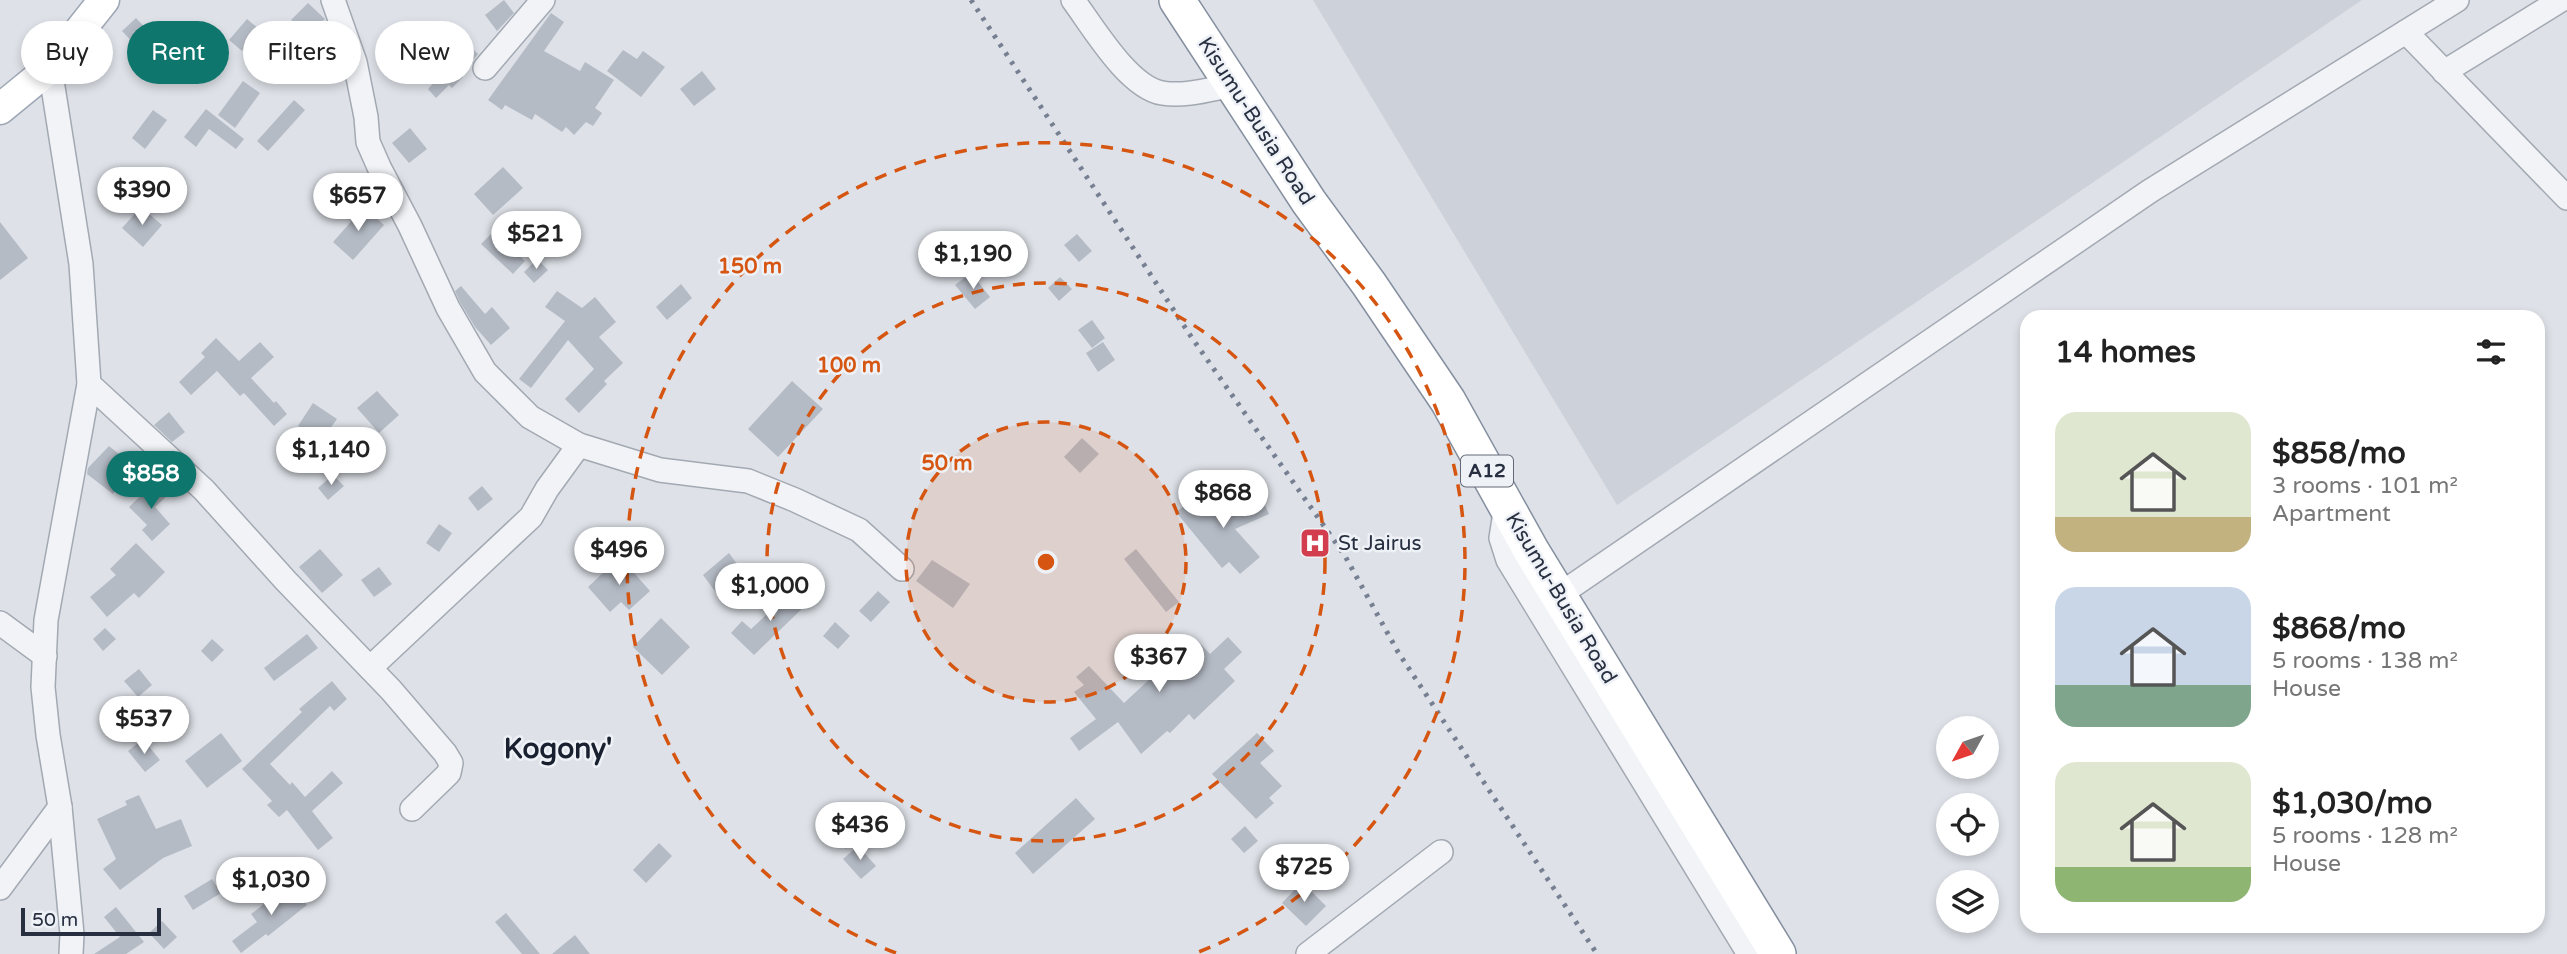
<!DOCTYPE html>
<meta charset="utf-8">
<style>
:root{--surface:#fff;--page:#f2f2f2;--text:#222;--muted:#767676;--accent:#0f766e}
body{margin:0;font-family:"Varela Round",sans-serif;background:var(--page);color:var(--text);height:100vh;display:flex;flex-direction:column;font-size:26px;white-space:nowrap}
*{box-sizing:border-box;margin:0}
p{font-size:23px;color:var(--muted)}
.icon{flex:none;width:38px;height:38px;fill:none;stroke:currentColor;stroke-width:2;stroke-linecap:round;stroke-linejoin:round}
.map{position:relative;flex:1;overflow:hidden}
.side{position:absolute;left:2020px;top:310px;width:525px;height:623px;display:flex;flex-direction:column;background:var(--surface);border-radius:21px;box-shadow:0 4px 10px #0003}
.side>*{flex:none}
.hud{position:absolute;left:21px;top:21px;width:665px;height:63px;display:flex;gap:14px}
.needle{width:46px;rotate:230deg}
.tools{position:absolute;left:1936px;top:716px;display:grid;gap:14px}
.tools a{display:grid;place-items:center;width:63px;height:63px;border-radius:50%;background:var(--surface);box-shadow:0 4px 10px #0003;font-size:35px}
.scale{position:absolute;left:21px;bottom:18px;width:140px;box-sizing:border-box;padding-left:7px;border:4px solid #272f40;border-top:0;font-size:19px;line-height:24px;white-space:nowrap;color:#272f40;-webkit-text-stroke:5px #eef1f6;paint-order:stroke}
.price{position:absolute;translate:-50% -60px;padding:0 16px;border-radius:24px;background:#fff;color:#222;font-size:23px;line-height:46px;filter:drop-shadow(0 2px 4px #0008)}
.price::after{content:'';position:absolute;left:50%;top:42px;width:21px;height:16px;margin-left:-10px;background:inherit;clip-path:polygon(0 0,100% 0,50% 100%)}
.price.current{background:var(--accent);color:#fff}
ul{padding:0;list-style:none}
li{display:flex;align-items:center;gap:21px;height:175px;padding:0 35px}
li span{display:grid;place-items:center;flex:none;width:196px;height:140px;border-radius:21px;color:#555}
li>.icon{margin-inline-start:auto}
span .icon{width:84px;height:84px;fill:#fffc;stroke-width:1}
li b{font-size:30px}
h2{display:flex;justify-content:space-between;align-items:center;height:84px;padding:0 35px;font-size:30px}
.tag{padding:0 24px;border-radius:32px;background:var(--surface);box-shadow:0 4px 10px #0003;font-size:24px;line-height:63px}
.tag.current{background:var(--accent);color:#fff}
.map>svg:first-child{display:block}
</style>
<div class="map">
<svg width="2567" height="954" viewBox="0 0 2567 954">
<rect width="100%" height="100%" fill="#dee2e8"/>
<path fill="#ccd1da" d="M1313,0h1049l-745,505z"/>
<g fill="#b5bbc5">
<path d="M504,0l10,13 -17,18 -12,-16z"/>
<path d="M308,3l17,16 -21,20 4,3 -22,30 -39,-28 -5,7 -13,-11 18,-21 31,26 16,-23 -3,-2z"/>
<path d="M551,13l13,9 -20,29 36,20 5,-9 29,18 -19,28 7,5 -9,13 -7,-4 -12,13 -8,-8 -4,5 -27,-18 -3,6 -27,-15 -3,5 -14,-10z"/>
<path d="M136,18l18,19 -14,13 -18,-19z"/>
<path d="M468,44l10,10 -17,21 2,2 -11,11 -3,-3 -13,13 -8,-9z"/>
<path d="M623,50l14,9 6,-8 22,16 -24,30 -34,-26z"/>
<path d="M702,71l14,18 -22,17 -14,-17z"/>
<path d="M243,81l17,12 -25,35 -17,-13z"/>
<path d="M294,100l11,10 -37,41 -11,-10z"/>
<path d="M206,109l38,30 -8,10 -27,-20 -13,18 -12,-10z"/>
<path d="M153,110l14,10 -22,29 -13,-11z"/>
<path d="M410,128l17,21 -18,14 -17,-20z"/>
<path d="M503,167l20,21 -30,27 -19,-21z"/>
<path d="M141,207l21,18 -19,22 -21,-19z"/>
<path d="M364,207l20,18 -31,35 -20,-18z"/>
<path d="M0,222l28,36 -28,22z"/>
<path d="M498,227l12,13 -4,3 19,18 -12,13 -32,-30z"/>
<path d="M1077,234l15,17 -13,11 -15,-17z"/>
<path d="M537,259l11,11 -14,13 -10,-11z"/>
<path d="M971,273l19,24 -15,12 -20,-24z"/>
<path d="M1060,277l12,12 -13,12 -11,-13z"/>
<path d="M681,284l11,14 -25,22 -11,-13z"/>
<path d="M461,286l24,28 7,-7 18,21 -19,17 -16,-18 -15,-25 -5,-11z"/>
<path d="M557,291l25,17 13,-11 21,25 -17,15 24,26 -19,18 3,3 -28,29 -14,-14 29,-30 -26,-29 -37,48 -12,-9 46,-58 -20,-14z"/>
<path d="M1092,320l13,18 -13,10 -14,-18z"/>
<path d="M216,338l23,23 21,-19 14,15 -23,21 23,25 2,-2 11,13 -13,12 -30,-33 -4,3 -23,-25 -26,24 -12,-13 26,-25 -4,-4z"/>
<path d="M1103,342l12,18 -17,12 -12,-19z"/>
<path d="M792,381l31,28 -45,48 -30,-28z"/>
<path d="M377,391l22,24 -20,18 -22,-25z"/>
<path d="M313,403l24,16 -16,22 -23,-15z"/>
<path d="M169,412l16,20 -13,10 -18,-17z"/>
<path d="M1082,438l17,16 -19,19 -16,-16z"/>
<path d="M109,446l25,20 -21,28 -26,-20 1,-6z"/>
<path d="M333,475l11,11 -16,14 -10,-12z"/>
<path d="M156,481l13,13 -14,13 15,17 -18,17 -10,-11 5,-5 -18,-18z"/>
<path d="M482,486l11,13 -15,12 -10,-13z"/>
<path d="M1206,490l20,25 36,-16 7,15 -34,15 25,28 -20,17 -11,-12 -7,6 -46,-56z"/>
<path d="M439,524l13,9 -13,19 -13,-9z"/>
<path d="M136,543l29,29 -26,26 -5,-5 -27,24 -17,-20 26,-22 -6,-6z"/>
<path d="M320,549l23,26 -21,18 -23,-26z"/>
<path d="M1136,549l43,53 -13,10 -42,-53z"/>
<path d="M729,553l24,33 -27,20 -23,-31z"/>
<path d="M620,557l30,34 -21,19 -8,-8 -11,10 -22,-25z"/>
<path d="M932,560l38,24 -17,24 -37,-27z"/>
<path d="M379,567l13,17 -18,13 -13,-17z"/>
<path d="M795,588l13,15 -54,52 -23,-22 11,-12 9,8z"/>
<path d="M878,591l12,11 -19,20 -12,-11z"/>
<path d="M661,618l29,29 -28,28 -29,-28z"/>
<path d="M835,622l15,14 -12,13 -15,-13z"/>
<path d="M105,628l11,11 -13,12 -10,-12z"/>
<path d="M307,634l11,14 -44,33 -10,-13z"/>
<path d="M1181,634l11,12 5,-6 13,14 18,-17 14,15 -18,17 11,12 -41,39 -5,-6 -19,19 -3,-2 -26,23 -23,-32 -39,29 -9,-13 26,-19 -22,-27 10,-7 -8,-8 13,-11 35,37 30,-28 -8,-8z"/>
<path d="M212,639l12,11 -12,12 -11,-11z"/>
<path d="M139,669l13,16 -14,12 -14,-16z"/>
<path d="M332,681l15,18 -13,12 -4,-5 -60,58 20,21 2,-3 13,15 27,-26 11,12 -31,28 21,27 -15,12 -31,-40 -8,7 -12,-12 5,-4 -30,-32 60,-57 -3,-3z"/>
<path d="M221,733l21,28 -35,27 -22,-27z"/>
<path d="M1257,733l17,18 -14,12 22,23 -13,12 5,5 -18,16 -44,-45z"/>
<path d="M143,739l17,21 -15,12 -17,-21z"/>
<path d="M139,795l17,34 25,-10 11,27 -29,12 -43,32 -17,-21 13,-10 -19,-40 30,-14 -2,-4z"/>
<path d="M1076,798l19,21 -62,55 -18,-21z"/>
<path d="M851,823l10,12 -15,14 -10,-12z"/>
<path d="M1245,826l13,15 -14,12 -13,-14z"/>
<path d="M659,843l13,13 -26,27 -13,-13z"/>
<path d="M858,846l18,20 -15,13 -18,-20z"/>
<path d="M1287,850l13,9 -12,19 -13,-9z"/>
<path d="M212,879l9,14 -28,17 -9,-14z"/>
<path d="M1302,882l24,24 -20,20 -24,-23z"/>
<path d="M290,884l17,21 -39,31 -2,-2 -25,19 -9,-12 25,-19 -6,-8z"/>
<path d="M116,907l28,35 -18,12h-32l26,-17 -16,-20z"/>
<path d="M506,913l34,41h-18l-27,-32z"/>
<path d="M162,921l15,16 -13,12 -15,-16z"/>
<path d="M575,935l15,19h-38z"/>
</g>
<g fill="none" stroke-linecap="round" stroke-linejoin="round">
<g stroke="#a3a9b2" stroke-width="26">
<g id="minor">
<path d="M333,0l22,62 11,55 2,25 11,25 31,59 38,82 37,64 45,45 49,28 81,25 88,11 47,19 64,30 43,39"/>
<path d="M1073,0c20,27 55,87 89,93 23,4 49,-4 71,-8"/>
<path d="M2406,32l161,166"/>
<path d="M50,68l31,196 8,120 -43,236 -3,67 5,48 12,72 12,127 -1,20"/>
<path d="M485,68l58,-68"/>
<path d="M2444,72l117,-72"/>
<path d="M89,384l115,106 82,91 105,109 54,63 6,10 -2,10 -37,36"/>
<path d="M1506,506l-5,32 7,22 241,394"/>
<path d="M1559,595l591,-404 307,-191"/>
<path d="M0,623l45,33"/>
<path d="M370,668l161,-151 16,-28 32,-44"/>
<path d="M0,888l60,-81"/>
<path d="M1308,954l133,-102"/>
</g>
</g>
<g stroke="#9da6b4" stroke-width="33">
<path id="major" d="M0,109l50,-41 54,-68"/>
</g>
<g stroke="#858f9f" stroke-width="38">
<path id="highway" d="M1177,0l132,202 60,82 79,117 84,151 246,402"/>
</g>
<use href="#minor" stroke="#f1f3f7" stroke-width="23"/>
<use href="#major" stroke="#fff" stroke-width="30"/>
<use href="#highway" stroke="#fff" stroke-width="35"/>
<path stroke="#778092" stroke-width="5" stroke-dasharray="3.5 7" stroke-linecap="butt" d="M971,0l221,338 153,218 53,96 199,302"/>
</g>
<circle cx="1046" cy="562" r="140" fill="#d55511" fill-opacity=".12"/>
<g fill="none" stroke="#d55511" stroke-width="3.5" stroke-dasharray="12 9">
<circle cx="1046" cy="562" r="140"/>
<circle cx="1046" cy="562" r="279"/>
<path d="M896 953A419 419 0 1 1 1196 953"/>
</g>
<defs>
<g id="hospital-square" transform="scale(1.575)"><rect x="-9" y="-9" width="18" height="18" rx="4" fill="#d33e4f" stroke="#eef1f6"/><path d="M-5-5h3v3.5h4V-5h3V5h-3V1.5h-4V5h-3Z" fill="#fff"/></g>
</defs>
<g fill-rule="evenodd">
<use href="#hospital-square" x="1315" y="543"/>
</g>
<g text-anchor="middle" dominant-baseline="central" stroke-width="5" stroke-linejoin="round" paint-order="stroke">
<rect fill="#eef1f6" stroke="#636977" stroke-width="2" x="1461" y="455.5" width="52" height="31" rx="5"/>
<g font-size="19" font-weight="bold" fill="#272f40">
<text x="1487" y="471">A12</text>
</g>
<g font-size="21" fill="#272f40" stroke="#eef1f6">
<text transform="translate(1256 121) rotate(57)">Kisumu-Busia Road</text>
<text transform="translate(1561 598) rotate(59)">Kisumu-Busia Road</text>
</g>
<g font-size="21" fill="#272f40" stroke="#eef1f6" text-anchor="start">
<text x="1338" y="543">St Jairus</text>
</g>
<g font-size="28" font-weight="bold" fill="#192030" stroke="#eef1f6">
<text x="558" y="749">Kogony'</text>
</g>
</g>
<circle cx="1046" cy="562" r="10" fill="#d55511" stroke="#eef1f6" stroke-width="3.5"/>
<g font-size="21" text-anchor="middle" font-weight="bold" fill="#d55511" stroke="#eef1f6" stroke-width="5" stroke-linejoin="round" paint-order="stroke">
<text x="750" y="273">150 m</text>
<text x="849" y="372">100 m</text>
<text x="947" y="470">50 m</text>
</g>
</svg>
<div class="tools">
<a><svg class="needle" viewBox="-14 -14 28 28"><path d="M0-13l5 13h-10z" fill="#e53935"/><path d="M0 13l5-13h-10z" fill="#767676"/></svg></a>
<a><svg class="icon" aria-label="locate" viewBox="0 0 24 24"><circle cx="12" cy="12" r="6"/><path d="M12 2v4M12 18v4M2 12h4M18 12h4"/></svg></a>
<a><svg class="icon" aria-label="layers" viewBox="0 0 24 24"><path d="M12 4l9 5-9 5-9-5zM3 14l9 5 9-5"/></svg></a>
</div>
<div class="scale">50 m</div>
<b class="price" style="left:142px;top:227px">$390</b>
<b class="price" style="left:358px;top:233px">$657</b>
<b class="price" style="left:536px;top:271px">$521</b>
<b class="price" style="left:973px;top:291px">$1,190</b>
<b class="price" style="left:331px;top:487px">$1,140</b>
<b class="price current" style="left:151px;top:511px">$858</b>
<b class="price" style="left:1223px;top:530px">$868</b>
<b class="price" style="left:619px;top:587px">$496</b>
<b class="price" style="left:770px;top:623px">$1,000</b>
<b class="price" style="left:1159px;top:694px">$367</b>
<b class="price" style="left:144px;top:756px">$537</b>
<b class="price" style="left:860px;top:862px">$436</b>
<b class="price" style="left:1304px;top:904px">$725</b>
<b class="price" style="left:271px;top:917px">$1,030</b>
<div class="hud">
<a class="tag">Buy</a>
<a class="tag current">Rent</a>
<a class="tag">Filters</a>
<a class="tag">New</a>
</div>
<section class="side">
<h2>14 homes<svg class="icon" aria-label="filters" viewBox="0 0 24 24"><path d="M4 7h16M4 17h16"/><circle cx="9" cy="7" r="2"/><circle cx="15" cy="17" r="2"/></svg></h2>
<ul>
<li><span style="background:linear-gradient(#dfe7d0 75%,#c2b280 0)"><svg class="icon" aria-label="home" viewBox="0 0 24 24"><path d="M3 11l9-7 9 7M6 9v11h12V9"/></svg></span><div><b>$858/mo</b><p>3 rooms · 101 m²</p><p>Apartment</p></div></li>
<li><span style="background:linear-gradient(#c9d6e8 70%,#7fa58c 0)"><svg class="icon" aria-label="home" viewBox="0 0 24 24"><path d="M3 11l9-7 9 7M6 9v11h12V9"/></svg></span><div><b>$868/mo</b><p>5 rooms · 138 m²</p><p>House</p></div></li>
<li><span style="background:linear-gradient(#dfe7d0 75%,#8fb573 0)"><svg class="icon" aria-label="home" viewBox="0 0 24 24"><path d="M3 11l9-7 9 7M6 9v11h12V9"/></svg></span><div><b>$1,030/mo</b><p>5 rooms · 128 m²</p><p>House</p></div></li>
</ul>
</section>
</div>
